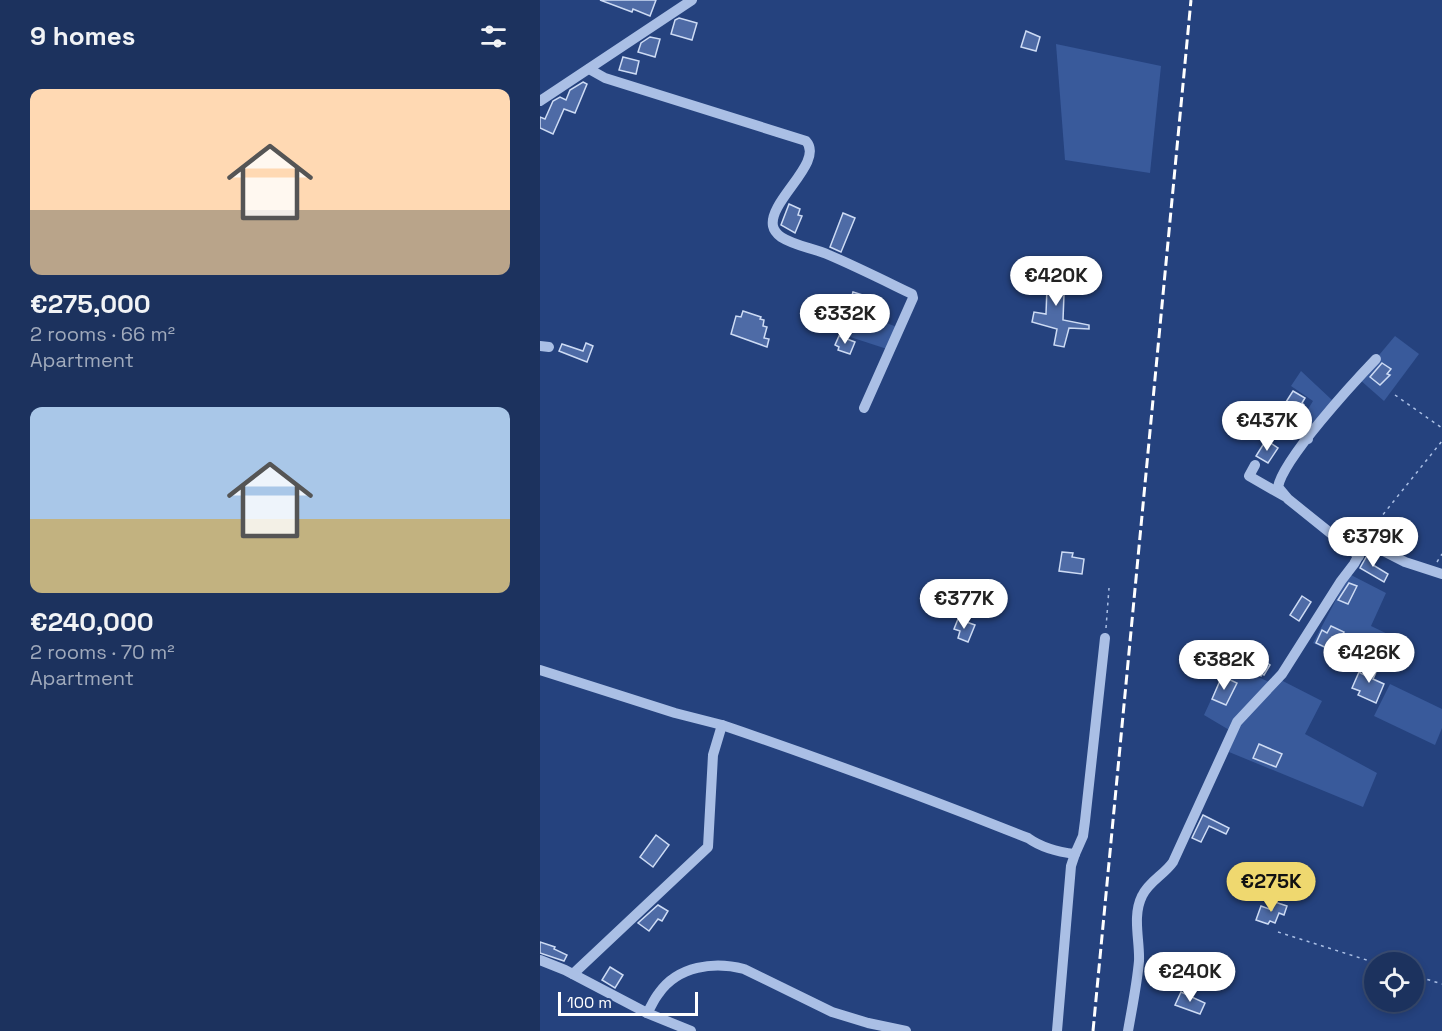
<!DOCTYPE html>
<meta charset="utf-8">
<style>
:root{--surface:#1c325e;--page:#293e67;--text:#f1f3f6;--muted:#a0aabc;--line:#3a4d73;--accent:#efd86f}
body{margin:0;font-family:"Space Grotesk",sans-serif;background:var(--page);color:var(--text);height:100vh;display:flex;flex-direction:column;font-size:22px;white-space:nowrap}
*{box-sizing:border-box;margin:0}
p{font-size:20px;color:var(--muted)}
.icon{flex:none;width:33px;height:33px;fill:none;stroke:currentColor;stroke-width:2;stroke-linecap:round;stroke-linejoin:round}
.map{position:relative;flex:1;overflow:hidden}
.drawer{display:flex;flex-direction:column;background:var(--surface);width:540px}
.drawer>*{flex:none}
.buttons{position:absolute;left:824px;top:952px;display:grid;gap:12px}
.buttons a{display:grid;place-items:center;width:60px;height:60px;border-radius:50%;background:var(--surface);box-shadow:0 3px 9px #0003,0 0 0 2px var(--line);font-size:30px}
.scale{position:absolute;left:18px;bottom:15px;width:140px;box-sizing:border-box;padding-left:6px;border:3px solid #fff;border-top:0;font-size:16px;line-height:21px;white-space:nowrap;color:#fff;-webkit-text-stroke:4px #25427e;paint-order:stroke}
.price{position:absolute;translate:-50% -51px;padding:0 14px;border-radius:21px;background:#fff;color:#222;font-size:20px;line-height:39px;filter:drop-shadow(0 2px 3px #0008)}
.price::after{content:'';position:absolute;left:50%;top:36px;width:18px;height:14px;margin-left:-9px;background:inherit;clip-path:polygon(0 0,100% 0,50% 100%)}
.price.current{background:var(--accent);color:#111}
ul{padding:0;list-style:none}
li{display:grid;align-content:center;gap:12px;height:318px;padding:0 30px}
li span{display:grid;place-items:center;height:186px;border-radius:12px;color:#555}
li>.icon{margin-inline-start:auto}
span .icon{width:108px;height:108px;fill:#fffc;stroke-width:1}
li b{font-size:26px}
h2{display:flex;justify-content:space-between;align-items:center;height:72px;padding:0 30px;font-size:26px}
main{display:flex;flex:1;min-height:0}
.map>svg:first-child{display:block}
</style>
<main>
<section class="drawer">
<h2>9 homes<svg class="icon" aria-label="filters" viewBox="0 0 24 24"><path d="M4 7h16M4 17h16"/><circle cx="9" cy="7" r="2"/><circle cx="15" cy="17" r="2"/></svg></h2>
<ul>
<li><span style="background:linear-gradient(#ffd9b3 65%,#b9a48a 0)"><svg class="icon" aria-label="home" viewBox="0 0 24 24"><path d="M3 11l9-7 9 7M6 9v11h12V9"/></svg></span><div><b>€275,000</b><p>2 rooms · 66 m²</p><p>Apartment</p></div></li>
<li><span style="background:linear-gradient(#a9c7e8 60%,#c2b280 0)"><svg class="icon" aria-label="home" viewBox="0 0 24 24"><path d="M3 11l9-7 9 7M6 9v11h12V9"/></svg></span><div><b>€240,000</b><p>2 rooms · 70 m²</p><p>Apartment</p></div></li>
</ul>
</section>
<div class="map">
<svg width="902" height="1031" viewBox="0 0 902 1031">
<rect width="100%" height="100%" fill="#25427e"/>
<g fill="#395a9b">
<path d="M516,44l105,22 -11,107 -85,-13z"/>
<path d="M309,309l48,18 -10,22 -46,-15z"/>
<path d="M855,336l24,18 -35,47 -25,-22z"/>
<path d="M761,371l31,29 -22,31 -11,-7 14,-23 -22,-15z"/>
<path d="M811,575l35,18 -15,33 25,12 -19,35 -64,-30 33,-62z"/>
<path d="M688,663l41,19 4,-6 49,25 -17,33 72,39 -14,34 -134,-55 7,-18 -32,-19z"/>
<path d="M850,684l52,25v19l-7,17 -61,-29z"/>
</g>
<g fill="#4e6ba6" stroke="#cddbf4" stroke-width="1.5">
<path d="M60,0h56l-6,16 -17,-7 -1,3z"/>
<path d="M139,18l18,5 -5,17 -21,-6 4,-14z"/>
<path d="M486,31l14,6 -4,14 -15,-4z"/>
<path d="M110,37l10,2 -5,18 -17,-5 3,-9z"/>
<path d="M83,57l16,4 -3,13 -17,-4z"/>
<path d="M43,82l4,2 -12,29 -11,-4 -11,25 -13,-6v-11l5,2 8,-18 7,-4 6,3 4,-10z"/>
<path d="M249,204l11,5 -2,6 4,1 -7,17 -14,-8z"/>
<path d="M303,213l12,5 -14,34 -11,-5z"/>
<path d="M508,263l13,2 -1,29h4l-1,26 26,5v4l-20,-1 -5,19 -10,-2 3,-16 -25,-7 2,-10 12,2 1,-27h-5l1,-12h2z"/>
<path d="M313,292l16,5 -4,13 -16,-4z"/>
<path d="M203,311l18,6 -1,2 4,1 -1,6 4,1 -3,11 5,1 -2,8 -36,-13 5,-18 5,1z"/>
<path d="M299,336l16,6 -5,12 -12,-4 1,-3 -4,-2z"/>
<path d="M46,343l7,3 -6,16 -28,-11 3,-7 21,7z"/>
<path d="M842,363l9,6 -4,5 3,1 -10,10 -10,-8z"/>
<path d="M753,391l12,7 -3,5 2,2 -5,8 -1,-1 -6,6 -6,-3 4,-8 -4,-5z"/>
<path d="M726,440l12,8 -10,15 -12,-7z"/>
<path d="M522,552l11,1 -1,4 12,2 -2,15 -23,-3z"/>
<path d="M829,552l9,5 -5,8 15,9 -4,8 -24,-14z"/>
<path d="M809,583l8,3 -9,18 -10,-4z"/>
<path d="M762,596l9,6 -12,19 -9,-6z"/>
<path d="M418,619l17,6 -7,17 -10,-4 2,-7 -6,-2z"/>
<path d="M791,626l13,6 -2,4 5,2 -8,16 -23,-11 6,-13 5,3z"/>
<path d="M695,643l9,5 2,-4 16,10 -2,4 10,7 -6,10 -2,-1 -1,2 -20,-12 -1,2 -13,-8z"/>
<path d="M834,660l6,3 -7,16 11,5 -8,19 -18,-8 2,-4 -8,-3 7,-16 7,4z"/>
<path d="M682,676l15,7 -11,22 -14,-6z"/>
<path d="M719,744l23,10 -6,13 -23,-9z"/>
<path d="M663,815l26,13 -3,6 -17,-8 -8,16 -9,-4z"/>
<path d="M116,835l13,10 -16,22 -13,-10z"/>
<path d="M735,902l12,4 -3,9 -5,-2 -4,10 -5,-2 -2,3 -12,-4 5,-14 11,4z"/>
<path d="M118,905l10,6 -6,10 -4,-2 -9,12 -11,-8z"/>
<path d="M0,942l15,5 -1,2 13,6 -3,6 -24,-8z"/>
<path d="M70,967l13,8 -8,13 -13,-8z"/>
<path d="M641,992l24,11 -5,11 -25,-9z"/>
</g>
<g fill="none" stroke-linecap="round" stroke-linejoin="round">
<g stroke="#aabfe5" stroke-width="1.5" stroke-dasharray="3 4.5" stroke-linecap="butt">
<path d="M855,395l47,33"/>
<path d="M829,532l73,-91"/>
<path d="M897,562l5,-8"/>
<path d="M566,628l3,-40"/>
<path d="M738,932l98,31"/>
<path d="M873,975l29,9"/>
</g>
<g stroke="#aabfe5" stroke-width="10">
<path d="M49,69l16,9 201,63c19,21 -38,60 -33,85 1,5 4,8 8,11 14,9 32,11 48,18 28,12 56,26 83,39l1,4 -49,110"/>
<path d="M0,101l152,-101"/>
<path d="M0,346l9,1"/>
<path d="M744,422l24,17"/>
<path d="M715,465l-6,11 35,20"/>
<path d="M819,556l-71,-57 -10,-12c5,-28 76,-105 98,-128"/>
<path d="M0,670l135,43 47,12 -9,30 -5,92 -135,127"/>
<path d="M182,725c103,35 205,73 306,113 14,10 30,14 47,16l8,-18 2,-15 20,-183"/>
<path d="M0,960l25,10 82,43 44,18"/>
<path d="M107,1013c4,-6 7,-14 12,-20 19,-27 55,-32 85,-24l88,43 36,11 38,8"/>
<path d="M517,1031l14,-165 4,-12"/>
<path d="M588,1031c4,-23 9,-47 11,-70 1,-20 -7,-45 3,-65 7,-15 22,-21 31,-34l64,-140 45,-48 59,-93 13,-17 12,-22 39,20 37,12"/>
</g>
<path stroke="#fff" stroke-width="3" stroke-dasharray="10 4.5" stroke-linecap="butt" d="M553,1031l98,-1031"/>
</g>
</svg>
<div class="buttons">
<a><svg class="icon" aria-label="locate" viewBox="0 0 24 24"><circle cx="12" cy="12" r="6"/><path d="M12 2v4M12 18v4M2 12h4M18 12h4"/></svg></a>
</div>
<div class="scale">100 m</div>
<b class="price" style="left:516px;top:307px">€420K</b>
<b class="price" style="left:305px;top:345px">€332K</b>
<b class="price" style="left:727px;top:452px">€437K</b>
<b class="price" style="left:833px;top:568px">€379K</b>
<b class="price" style="left:424px;top:630px">€377K</b>
<b class="price" style="left:829px;top:684px">€426K</b>
<b class="price" style="left:684px;top:691px">€382K</b>
<b class="price current" style="left:731px;top:913px">€275K</b>
<b class="price" style="left:650px;top:1003px">€240K</b>
</div>
</main>
